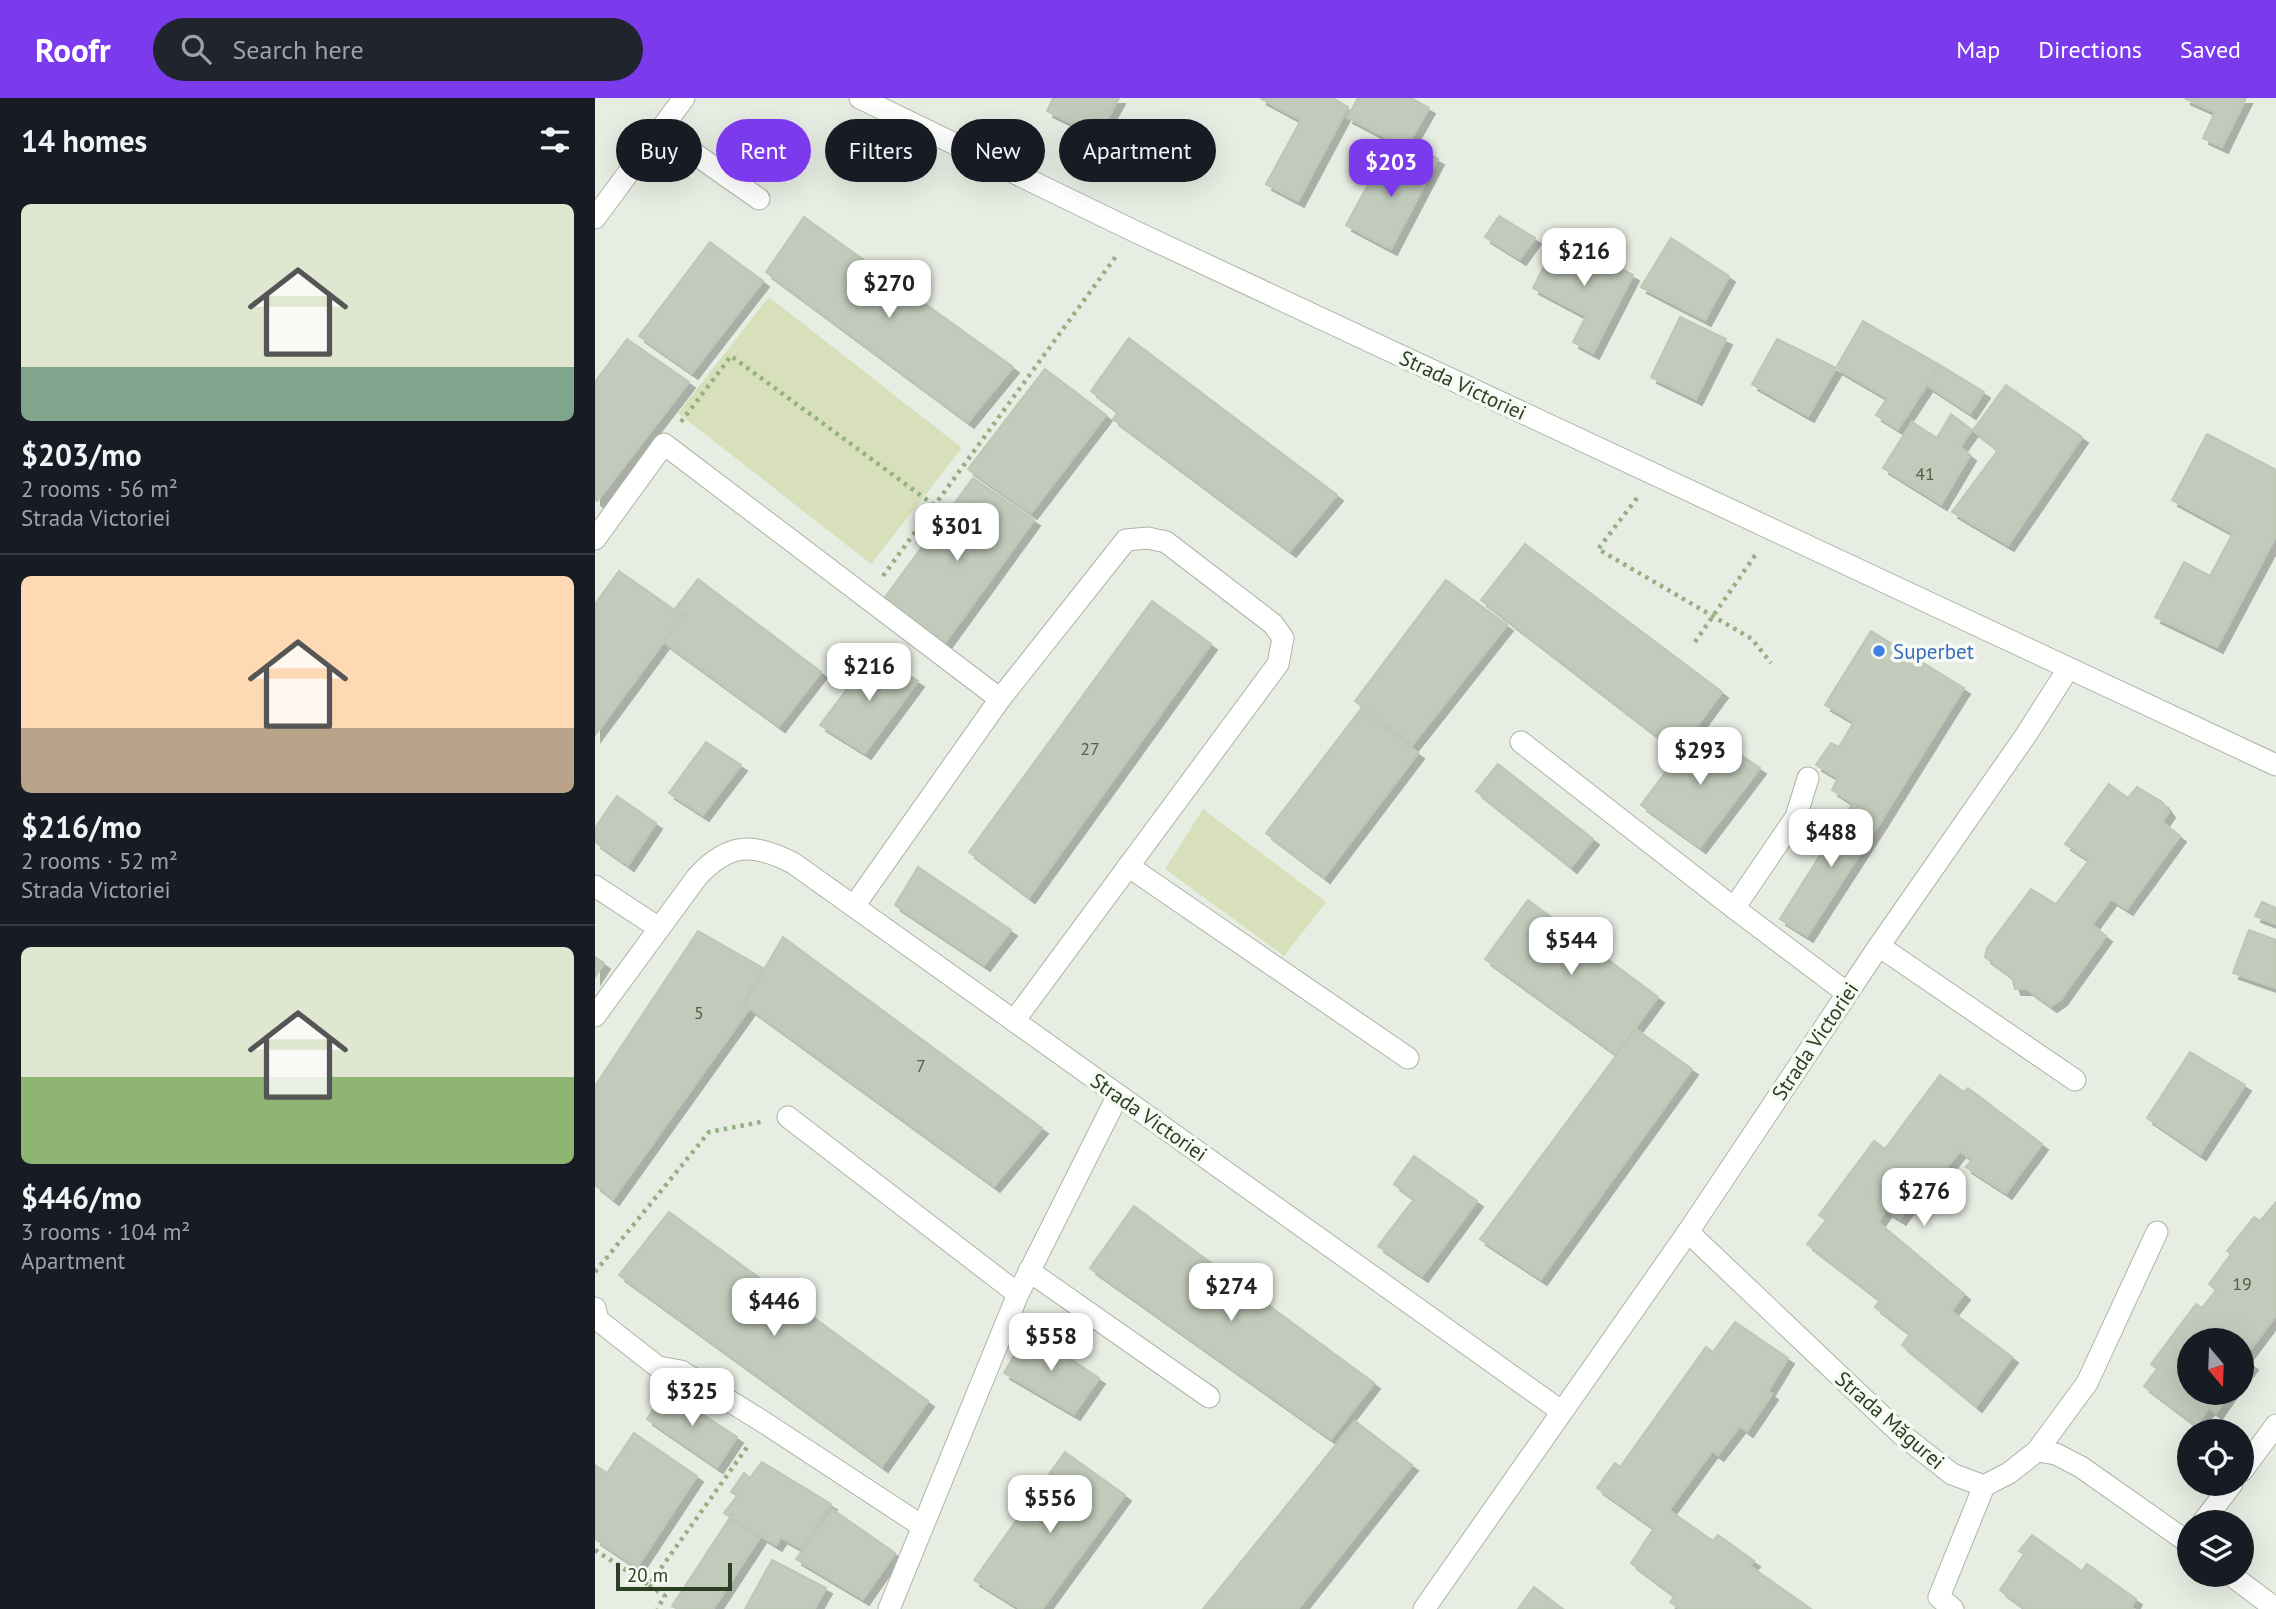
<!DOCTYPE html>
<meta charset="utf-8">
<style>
:root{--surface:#171b24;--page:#20242c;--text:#f1f3f6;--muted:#9ea1a6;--line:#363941;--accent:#7c3aed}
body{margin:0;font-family:"PT Sans",sans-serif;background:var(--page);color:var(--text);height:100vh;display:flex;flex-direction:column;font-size:26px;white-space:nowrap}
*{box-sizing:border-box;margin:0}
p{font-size:23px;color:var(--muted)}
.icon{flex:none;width:38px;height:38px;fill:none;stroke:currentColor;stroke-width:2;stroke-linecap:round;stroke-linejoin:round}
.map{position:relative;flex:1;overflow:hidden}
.panel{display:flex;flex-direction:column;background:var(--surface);width:595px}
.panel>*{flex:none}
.guide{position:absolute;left:21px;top:21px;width:665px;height:63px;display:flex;gap:14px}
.needle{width:46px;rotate:161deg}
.controls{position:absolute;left:1582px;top:1230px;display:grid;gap:14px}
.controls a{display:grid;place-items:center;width:77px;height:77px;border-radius:50%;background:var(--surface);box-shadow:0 7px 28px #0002;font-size:35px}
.scale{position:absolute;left:21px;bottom:18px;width:116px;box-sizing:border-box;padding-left:7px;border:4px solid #2b3f22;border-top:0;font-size:19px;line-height:24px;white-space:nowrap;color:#2b3f22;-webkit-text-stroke:5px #f7f9f3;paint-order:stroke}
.price{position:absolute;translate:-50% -60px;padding:0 16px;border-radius:14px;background:#fff;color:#222;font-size:23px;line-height:46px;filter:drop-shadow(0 2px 4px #0008)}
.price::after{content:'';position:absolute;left:50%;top:42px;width:21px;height:16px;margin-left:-10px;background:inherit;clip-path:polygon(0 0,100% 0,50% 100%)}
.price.selected{background:var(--accent);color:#fff}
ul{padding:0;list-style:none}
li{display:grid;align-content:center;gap:14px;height:371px;padding:0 21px}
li+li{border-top:2px solid var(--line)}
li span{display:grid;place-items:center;height:217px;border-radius:10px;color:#555}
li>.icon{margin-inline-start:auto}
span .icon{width:126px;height:126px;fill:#fffc;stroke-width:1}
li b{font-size:30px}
h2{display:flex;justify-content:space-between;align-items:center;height:84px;padding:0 21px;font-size:30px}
.tag{padding:0 24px;border-radius:32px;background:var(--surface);box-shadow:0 7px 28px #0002;font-size:24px;line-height:63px}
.tag.selected{background:var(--accent);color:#fff}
header{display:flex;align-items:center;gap:42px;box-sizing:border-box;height:98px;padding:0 35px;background:var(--accent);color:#fff}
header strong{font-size:33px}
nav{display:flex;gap:38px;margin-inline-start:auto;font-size:24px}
.search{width:490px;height:63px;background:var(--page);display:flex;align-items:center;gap:18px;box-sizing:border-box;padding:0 24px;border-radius:38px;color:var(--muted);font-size:26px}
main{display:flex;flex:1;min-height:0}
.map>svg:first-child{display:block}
</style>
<header>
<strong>Roofr</strong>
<div class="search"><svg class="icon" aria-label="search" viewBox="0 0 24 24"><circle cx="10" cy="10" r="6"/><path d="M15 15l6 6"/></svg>Search here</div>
<nav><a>Map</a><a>Directions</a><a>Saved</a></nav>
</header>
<main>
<section class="panel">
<h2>14 homes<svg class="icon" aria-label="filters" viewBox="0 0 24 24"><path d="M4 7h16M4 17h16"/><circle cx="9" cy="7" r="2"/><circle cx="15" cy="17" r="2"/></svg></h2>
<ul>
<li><span style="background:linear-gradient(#dfe7d0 75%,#7fa58c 0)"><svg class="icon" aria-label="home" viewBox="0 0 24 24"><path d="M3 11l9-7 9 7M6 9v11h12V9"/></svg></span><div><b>$203/mo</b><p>2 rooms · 56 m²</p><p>Strada Victoriei</p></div></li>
<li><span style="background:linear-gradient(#ffd9b3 70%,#b9a48a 0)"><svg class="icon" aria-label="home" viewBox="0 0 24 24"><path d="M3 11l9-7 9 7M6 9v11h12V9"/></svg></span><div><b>$216/mo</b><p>2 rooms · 52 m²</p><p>Strada Victoriei</p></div></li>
<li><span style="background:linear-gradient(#dfe7d0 60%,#8fb573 0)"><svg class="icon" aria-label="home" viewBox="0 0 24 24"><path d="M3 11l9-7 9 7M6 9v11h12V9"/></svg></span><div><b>$446/mo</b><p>3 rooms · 104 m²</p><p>Apartment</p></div></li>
</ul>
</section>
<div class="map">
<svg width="1681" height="1511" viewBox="0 0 1681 1511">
<defs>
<filter id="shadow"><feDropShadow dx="6" dy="6" stdDeviation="0" flood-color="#0004"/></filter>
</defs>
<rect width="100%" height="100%" fill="#e8ede3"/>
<g fill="#d7dfbb">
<path d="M174,199l193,151 -91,116 -193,-151z"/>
<path d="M608,711l123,93 -42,54 -119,-87z"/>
</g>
<g fill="#c2cbbb" stroke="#bdc7b5" stroke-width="2" filter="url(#shadow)">
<path d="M458,0h66l-21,38 -51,-25z"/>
<path d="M665,0h73l15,9 -50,94 -32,-17 35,-64z"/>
<path d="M763,0h53l18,10 -23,40 -59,-31z"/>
<path d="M1589,0h62l-24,49 -19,-9 12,-26z"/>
<path d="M825,51l18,10 -47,90 -45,-24 36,-66 22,12z"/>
<path d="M904,118l36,22 -15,21 -35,-22z"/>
<path d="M209,119l209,150 -45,55 -202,-150z"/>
<path d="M964,139l74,38 -40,78 -20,-11 13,-26 -53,-28z"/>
<path d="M1076,140l58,38 -24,44 -64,-33z"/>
<path d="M115,144l53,39 -71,92 -53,-37z"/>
<path d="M1085,219l46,22 -30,60 -45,-22z"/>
<path d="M1268,223l77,44 -42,64 -22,-14 11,-17 -51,-30z"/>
<path d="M534,240l208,157 -47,56 -177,-132 5,-7 -27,-21z"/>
<path d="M32,241l62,43 -92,119 -2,-2v-117z"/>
<path d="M1182,241l59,29 -28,48 -56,-32z"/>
<path d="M1345,267l44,27 -14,21 -43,-28z"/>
<path d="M450,271l61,46 -75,98 -63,-44z"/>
<path d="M1411,287l76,52 -74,108 -56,-33 46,-62 -25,-20z"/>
<path d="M1356,316l21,16 -12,17 10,8 -29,49 -58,-36 29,-46 25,16z"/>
<path d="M1612,336l69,36v66l-59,111 -62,-30 29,-55 26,14 23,-43 -61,-33z"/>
<path d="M378,380l61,42 -93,128 -61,-44z"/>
<path d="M930,446l197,148 -44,60 -197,-152z"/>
<path d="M24,473l64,45 -88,119v-131z"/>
<path d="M103,481l123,93 -42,54 -115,-84 20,-27 -9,-6z"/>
<path d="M851,482l61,45 -95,120 -57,-44z"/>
<path d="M557,503l59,43 -182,253 -60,-45z"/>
<path d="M1276,533l93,57 -83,133 -49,-31 6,-12 -22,-13 15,-22 8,4 15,-25 -29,-17z"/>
<path d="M279,555l44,28 -53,72 -45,-28z"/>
<path d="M766,611l57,44 -94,124 -58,-44z"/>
<path d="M1104,629l61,41 -60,79 -59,-42z"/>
<path d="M111,644l35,23 -38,50 -34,-22z"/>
<path d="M903,666l95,75 -22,28 -95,-76z"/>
<path d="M1514,686l19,14 9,-11 25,15 7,10 -7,10 18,14 -53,73 -16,-10 -19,26 14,11 -45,63 -10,7 -24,-17h-12l-3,-12 -27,-20 2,-9 44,-59 25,15 33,-44 -24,-16z"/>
<path d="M22,698l39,27 -28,42 -33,-23v-14z"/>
<path d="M1258,705l28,18 -74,115 -27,-17z"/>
<path d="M323,769l93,63 -27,35 -89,-60z"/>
<path d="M933,802l130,97 -42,57 -131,-95z"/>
<path d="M1667,804l14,6v16l-21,-8z"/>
<path d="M1654,832l27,10v48l-43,-15z"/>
<path d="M103,833l65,37 -20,36 6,5 -136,190 -18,-14v-99z"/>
<path d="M188,839l259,191 -48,58 -250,-182z"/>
<path d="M0,859l9,6 -9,14z"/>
<path d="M1041,931l56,40 -151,210 -61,-40z"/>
<path d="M1595,954l55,33 -45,69 -53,-36z"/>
<path d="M1345,977l24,17 4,-4 74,56 -36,49 -40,-26 6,-7 -12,-9 -27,34 -10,-7 -14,19 4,3 -13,19 -14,-9 -8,12 86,72 -13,17 61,46 -36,49 -74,-61 8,-11 -35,-27 5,-7 -73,-56 19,-24 -7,-5 55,-74 11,8z"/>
<path d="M819,1058l63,45 -55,75 -44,-30 36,-47 -20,-15z"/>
<path d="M1681,1104v113l-32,43 8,6 -10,14v-38h-53v53h41l-14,20 -7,-5 -13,17 -52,-39 13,-17 -6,-5 45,-60 6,4 14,-18 -7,-6 22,-30 -4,-3 27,-34 6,4z"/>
<path d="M539,1108l240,177 -43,56 -241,-171z"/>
<path d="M74,1114l259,189 -46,65 -263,-191z"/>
<path d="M1140,1224l53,36 -20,33 4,3 -25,37 -7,-5 -22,29 -6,-4 -43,59 44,31 5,-6 36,26 -4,5 61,43h-131l-10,-7 5,-6 -44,-33 23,-35 -57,-40 18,-25 5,4 86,-120 7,5z"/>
<path d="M434,1233l70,47 -25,36 -70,-41z"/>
<path d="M71,1292l71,47 -20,30 -70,-48z"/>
<path d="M760,1323l57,44 -114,144h-95z"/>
<path d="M39,1335l63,43 -60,91 -42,-28v-74l12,8z"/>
<path d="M470,1354l60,43 -83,114h-21l-47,-29z"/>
<path d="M167,1364l69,42 -30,44 -20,-11 -5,8 -52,-32 13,-17 -6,-4 13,-19 6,5z"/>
<path d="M237,1411l63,44 -32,46 -67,-40z"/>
<path d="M134,1421l31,18 -47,72h-35l-6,-3z"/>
<path d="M1437,1437l50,36 5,-7 49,35 -5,8 3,2h-108l-26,-19 24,-36 -5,-3z"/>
<path d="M177,1462l54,28 -12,21h-69z"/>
<path d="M939,1489l29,22h-45z"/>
</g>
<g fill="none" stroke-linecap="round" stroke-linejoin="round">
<g stroke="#acb5a5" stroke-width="23">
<g id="service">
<path d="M66,32l98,69"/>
<path d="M0,441l69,-95 336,255"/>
<path d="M926,644l213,166 113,85"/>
<path d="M533,768l280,192"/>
<path d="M0,788l64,42"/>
<path d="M1139,810l62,-91 12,-39"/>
<path d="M1284,848l196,134"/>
<path d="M193,1019l230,177"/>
<path d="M434,1173l180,126"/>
<path d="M1442,1353l50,-68 70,-151"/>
<path d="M1647,1373l34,-46"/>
<path d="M1608,1424l29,-38"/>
<path d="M1358,1511l-14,-12 45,-111"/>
</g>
</g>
<g stroke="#acb5a5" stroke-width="23">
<g id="minor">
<path d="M0,120l89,-120"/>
<path d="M259,808l146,-207 126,-159 22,-2 18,4 107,82 10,14 -5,26 -264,357"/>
<path d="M0,918l102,-139c31,-34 55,-35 96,-14l768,548"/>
<path d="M1093,1134l213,202 51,40 32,12 25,-13 28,-22 19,3 25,13 108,76"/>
<path d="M0,1210l3,12 60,47 23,4 84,52 157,103"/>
<path d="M1636,1477l45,34"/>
<path d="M294,1511l129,-315 100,-199"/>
<path d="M829,1511l264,-377 191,-286 147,-211 42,-66"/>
</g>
</g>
<g stroke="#acb5a5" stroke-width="23">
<path id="tertiary" d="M265,0l274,133 1142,534"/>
</g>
<g stroke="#94b182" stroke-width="4.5" stroke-dasharray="3.5 5" stroke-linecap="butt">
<path d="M86,324l50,-66 203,149"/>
<path d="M1042,400l-39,51 154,90 19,24"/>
<path d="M288,478l234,-321"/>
<path d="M1100,544l61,-88"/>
<path d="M0,1174l114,-140 52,-10"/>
<path d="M0,1452l54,35 99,-139"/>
<path d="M54,1487l16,11 -8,13"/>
</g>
<use href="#service" stroke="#fff" stroke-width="21"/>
<use href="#minor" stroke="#fff" stroke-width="21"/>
<use href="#tertiary" stroke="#fff" stroke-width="21"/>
</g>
<circle fill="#3f7fe0" stroke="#f7f9f3" stroke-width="2.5" cx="1284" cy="553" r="7"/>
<g text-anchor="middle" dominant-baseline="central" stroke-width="7" stroke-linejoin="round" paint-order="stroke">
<g font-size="18" fill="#516248">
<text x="1330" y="375">41</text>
<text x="495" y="650">27</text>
<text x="104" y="914">5</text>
<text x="326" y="967">7</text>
<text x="1647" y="1185">19</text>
</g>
<g font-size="21" fill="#2b3f22" stroke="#f7f9f3">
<text transform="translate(868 287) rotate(25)">Strada Victoriei</text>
<text transform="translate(1220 943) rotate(-56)">Strada Victoriei</text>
<text transform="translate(554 1019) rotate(35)">Strada Victoriei</text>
<text transform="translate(1295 1322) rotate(41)">Strada Măgurei</text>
</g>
<g font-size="21" fill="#366cbe" stroke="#f7f9f3" text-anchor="start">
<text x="1298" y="553">Superbet</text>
</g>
</g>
</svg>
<div class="controls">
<a><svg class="needle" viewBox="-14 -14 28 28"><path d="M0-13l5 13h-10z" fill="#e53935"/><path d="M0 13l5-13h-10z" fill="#9ea1a6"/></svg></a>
<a><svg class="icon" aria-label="locate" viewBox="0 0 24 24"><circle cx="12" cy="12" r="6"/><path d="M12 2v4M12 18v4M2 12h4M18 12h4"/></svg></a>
<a><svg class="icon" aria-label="layers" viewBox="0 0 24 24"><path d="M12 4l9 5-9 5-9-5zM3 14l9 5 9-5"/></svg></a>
</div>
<div class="scale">20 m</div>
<b class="price selected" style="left:796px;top:101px">$203</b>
<b class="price" style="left:989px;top:190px">$216</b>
<b class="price" style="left:294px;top:222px">$270</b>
<b class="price" style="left:362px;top:465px">$301</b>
<b class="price" style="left:274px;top:605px">$216</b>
<b class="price" style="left:1105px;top:689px">$293</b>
<b class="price" style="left:1236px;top:771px">$488</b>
<b class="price" style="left:976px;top:879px">$544</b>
<b class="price" style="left:1329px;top:1130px">$276</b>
<b class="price" style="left:636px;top:1225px">$274</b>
<b class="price" style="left:179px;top:1240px">$446</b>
<b class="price" style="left:456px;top:1275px">$558</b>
<b class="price" style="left:97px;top:1330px">$325</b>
<b class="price" style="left:455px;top:1437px">$556</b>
<div class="guide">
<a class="tag">Buy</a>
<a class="tag selected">Rent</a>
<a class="tag">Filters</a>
<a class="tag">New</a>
<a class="tag">Apartment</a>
</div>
</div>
</main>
